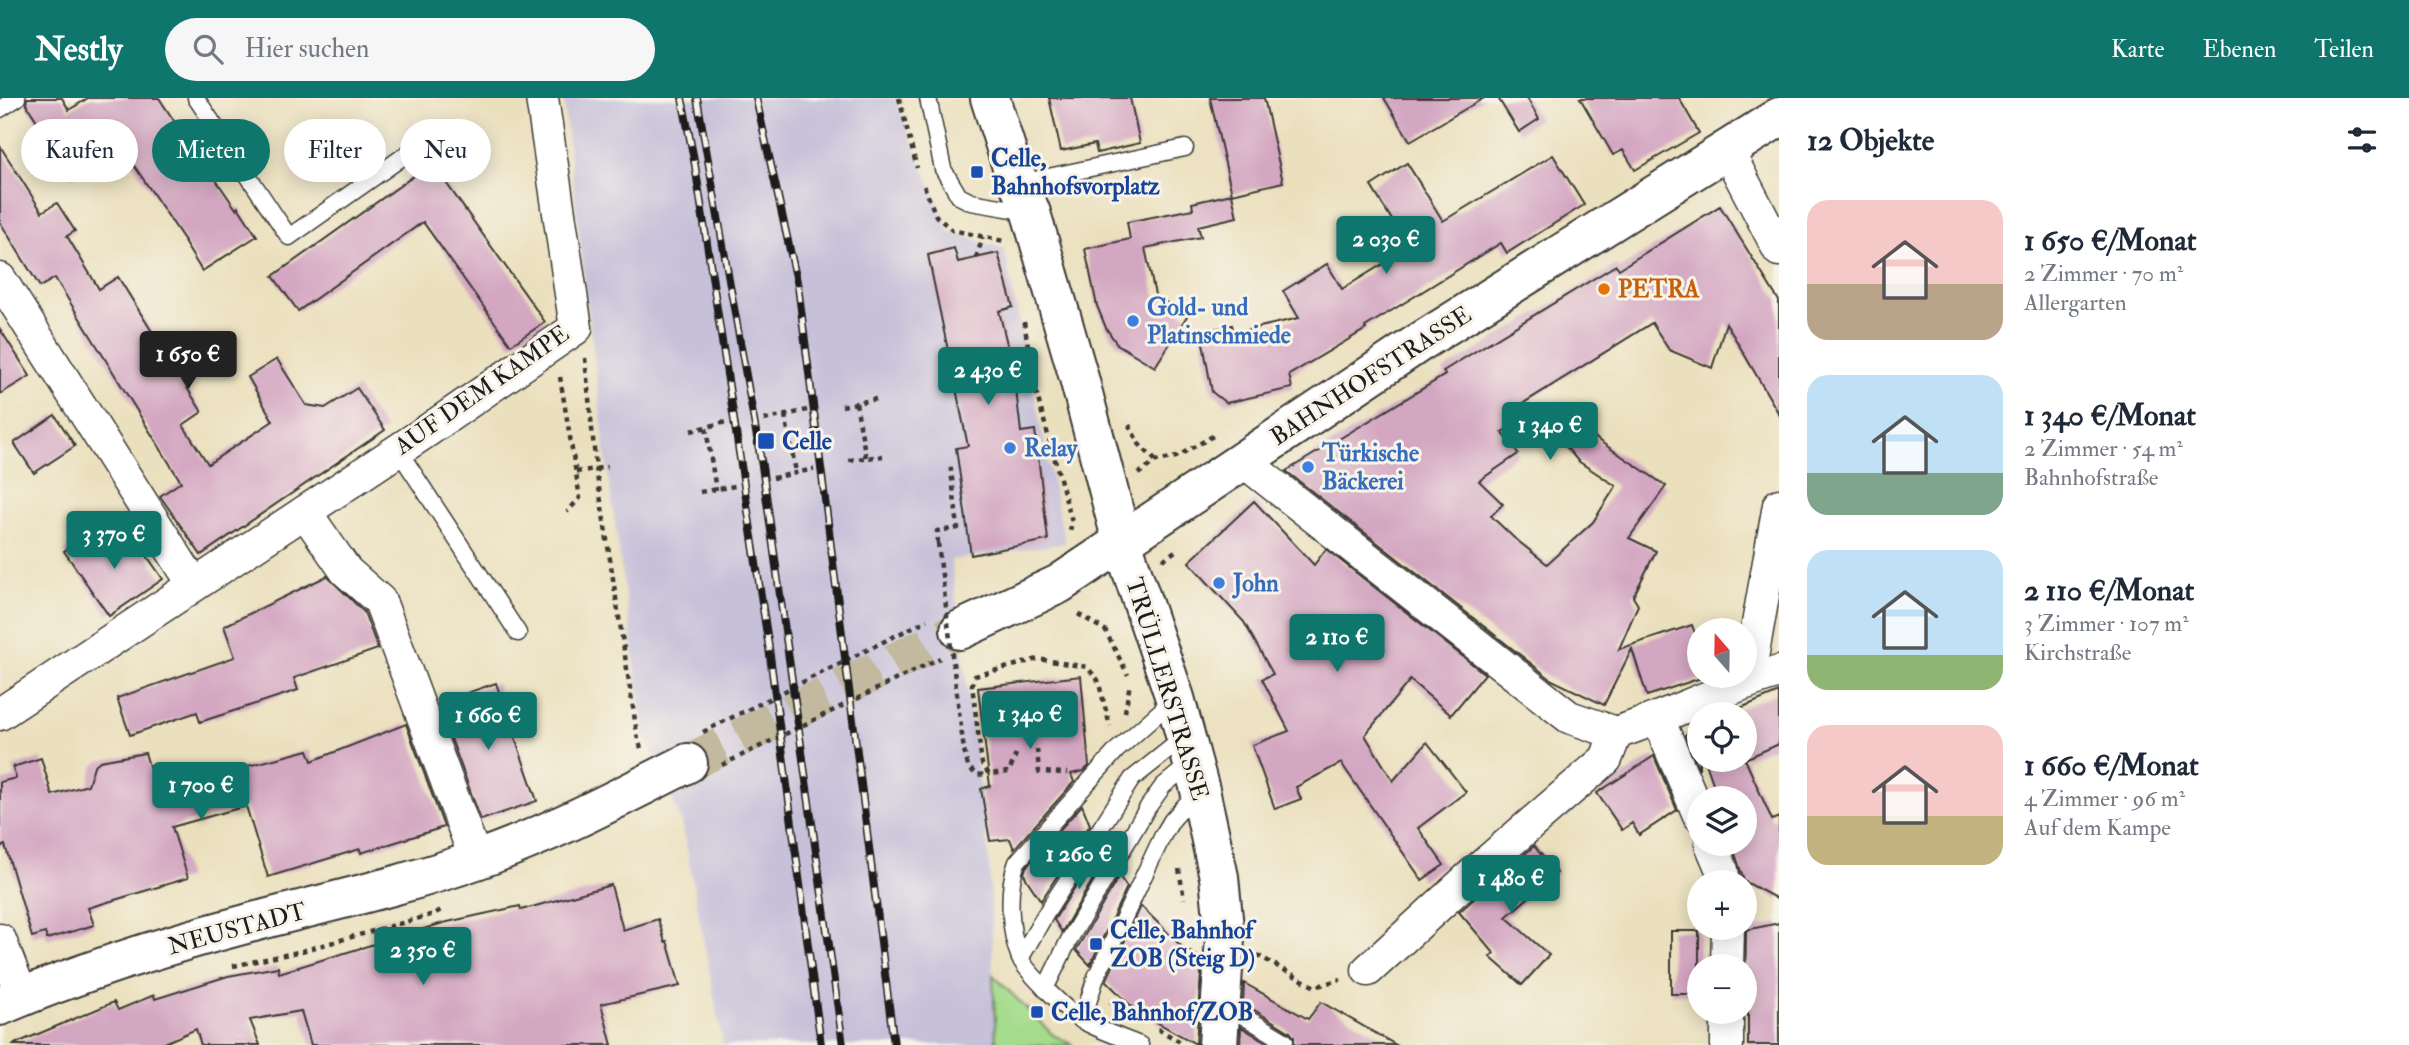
<!DOCTYPE html>
<html lang="de">
<meta charset="utf-8">
<style>
:root{--surface:#fff;--page:#f6f6f7;--text:#1f2937;--muted:#747a83;--accent:#0f766e}
body{margin:0;font-family:"IM FELL Double Pica",serif;background:var(--page);color:var(--text);height:100vh;display:flex;flex-direction:column;font-size:26px;white-space:nowrap}
*{box-sizing:border-box;margin:0}
p{font-size:23px;color:var(--muted)}
.icon{flex:none;width:38px;height:38px;fill:none;stroke:currentColor;stroke-width:2;stroke-linecap:round;stroke-linejoin:round}
.map{position:relative;flex:1;overflow:hidden}
.details{display:flex;flex-direction:column;background:var(--surface);width:630px}
.details>*{flex:none}
.guide{position:absolute;left:21px;top:21px;width:665px;height:63px;display:flex;gap:14px}
.needle{width:46px;rotate:340deg}
.controls{position:absolute;left:1687px;top:520px;display:grid;gap:14px}
.controls a{display:grid;place-items:center;width:70px;height:70px;border-radius:50%;background:var(--surface);box-shadow:0 4px 18px #0003;font-size:35px}
.price{position:absolute;translate:-50% -60px;padding:0 16px;border-radius:7px;background:var(--accent);color:#fff;font-size:23px;line-height:46px;filter:drop-shadow(0 2px 4px #0008)}
.price::after{content:'';position:absolute;left:50%;top:42px;width:21px;height:16px;margin-left:-10px;background:inherit;clip-path:polygon(0 0,100% 0,50% 100%)}
.price.active{background:#222;color:#fff}
ul{padding:0;list-style:none}
li{display:flex;align-items:center;gap:21px;height:175px;padding:0 28px}
li span{display:grid;place-items:center;flex:none;width:196px;height:140px;border-radius:21px;color:#555}
li>.icon{margin-inline-start:auto}
span .icon{width:84px;height:84px;fill:#fffc;stroke-width:1}
li b{font-size:30px}
h2{display:flex;justify-content:space-between;align-items:center;height:84px;padding:0 28px;font-size:30px}
.tag{padding:0 24px;border-radius:32px;background:var(--surface);box-shadow:0 4px 18px #0003;font-size:24px;line-height:63px}
.tag.active{background:var(--accent);color:#fff}
header{display:flex;align-items:center;gap:42px;box-sizing:border-box;height:98px;padding:0 35px;background:var(--accent);color:#fff}
header strong{font-size:33px}
nav{display:flex;gap:38px;margin-inline-start:auto;font-size:24px}
.search{width:490px;height:63px;background:var(--page);display:flex;align-items:center;gap:18px;box-sizing:border-box;padding:0 24px;border-radius:38px;color:var(--muted);font-size:26px}
main{display:flex;flex:1;min-height:0}
.map>svg:first-child{display:block}
</style>
<header>
<strong>Nestly</strong>
<div class="search"><svg class="icon" aria-label="search" viewBox="0 0 24 24"><circle cx="10" cy="10" r="6"/><path d="M15 15l6 6"/></svg>Hier suchen</div>
<nav><a>Karte</a><a>Ebenen</a><a>Teilen</a></nav>
</header>
<main>
<div class="map">
<svg width="1779" height="947" viewBox="0 0 1779 947">
<rect width="100%" height="100%" fill="#f7f3e8"/>
<filter id="ink" filterUnits="userSpaceOnUse"><feTurbulence type="fractalNoise" baseFrequency=".0143" numOctaves="2"/><feDisplacementMap in="SourceGraphic" scale="14" xChannelSelector="R" yChannelSelector="G"/><feConvolveMatrix kernelMatrix="1 2 1 2 8 2 1 2 1" color-interpolation-filters="sRGB"/></filter>
<filter id="wash" filterUnits="userSpaceOnUse"><feTurbulence type="fractalNoise" baseFrequency=".00686" numOctaves="4" result="noise"/><feDisplacementMap in="SourceGraphic" scale="28" xChannelSelector="R" yChannelSelector="G"/><feGaussianBlur stdDeviation="1.57" result="paint"/><feColorMatrix in="noise" values="0 0 0 0 0 0 0 0 0 0 0 0 0 0 0 0 0 1.4 0 .05"/><feComposite in="paint" operator="in"/></filter>
<g filter="url(#wash)">
<rect width="100%" height="100%" fill="#ebe0be"/>
<path fill="#c6c0d9" d="M563,0h332l54,133 55,18 61,294 -114,17 38,299 7,186h-273l-41,-222 -37,-89 -38,-267z"/>
<path fill="#a5db8c" stroke="#607c54" stroke-width="2" d="M993,877l60,60 20,10h-77z"/>
<g id="blocks">
<g fill="#d3a6c1">
<path d="M27,0h35l7,12 19,-12h71l27,41 1,-1 49,71 2,-2 19,29 -55,35 -18,-29 1,-1 -56,-83 -13,8 -7,-12 -36,23 -47,-73z"/>
<path d="M1049,0h81l10,45 -43,10 -2,-9 -34,7z"/>
<path d="M1210,0h54l19,84 -51,12z"/>
<path d="M1384,0h100l-74,43z"/>
<path d="M1498,0h29l12,21 -20,13z"/>
<path d="M1580,0h99l20,35 -64,37 -12,-20 -10,5z"/>
<path d="M0,48l42,66 15,-9 18,28 -8,5 32,53 19,-12 84,135 -19,13 25,39 65,-43 -25,-44 29,-18 29,46 19,3 32,-20 28,42 -184,125 -41,-59 21,-14 -126,-204 -15,9 -40,-65z"/>
<path d="M1553,57l31,50 -77,48 -6,-10 -136,84 1,2 -77,46 3,13 -66,15 -14,-11 -11,-60 31,-7 2,8 65,-15 -16,-27 44,-27 15,25 49,-30 -9,-15 18,-11 -29,-47 36,-23 36,58z"/>
<path d="M432,65l113,159 -34,23 -88,-123 -125,89 -25,-35z"/>
<path d="M1232,96l5,23 -39,9 3,11 -56,11 10,47 32,21 -32,51 -38,-23 -11,-16 -9,-22 -12,-57 45,-10 -3,-17 66,-13 -1,-6z"/>
<path d="M1720,108l59,95v113l-53,-91 -14,45 -43,-18 -17,-27 -138,86 7,12 -19,11 16,22 -39,27 24,23 -12,12 22,21 34,27 46,-42 23,-36 -38,-25 -12,-14 22,-17 10,10 68,46 -37,52 27,13 -23,46 5,8 -19,44 73,-24 7,21v30h8l-60,20 -15,-47 -28,56 -52,-25 -266,-209 159,-96 -2,-4 173,-106 3,4z"/>
<path d="M954,150l4,14 40,-9 15,54 -14,4 15,62 7,59 14,-2 13,110 -77,15 -15,-107 12,-2 -40,-191z"/>
<path d="M0,231l30,47 -30,18z"/>
<path d="M55,317l20,31 -41,27 -20,-30z"/>
<path d="M1254,403l60,64 12,-16 159,125 -34,41 -41,-35 -45,55 28,46 34,-39 39,50 -48,36 26,37 -22,15 -81,-117 -45,24 5,12 -26,10 -23,-64 37,-14 -27,-52 11,-5 -29,-52 -55,-60z"/>
<path d="M131,435l32,46 -54,37 -45,-65 24,-17 14,19z"/>
<path d="M327,478l37,36 14,37 -84,29 4,12 -98,32 -3,-10 -67,23 -13,-37 118,-41 -11,-31z"/>
<path d="M1081,578l8,90 -5,5 -13,3 3,8 -60,67 -4,-10 -20,2 -9,-52 9,-3 -12,-98z"/>
<path d="M496,585l41,118 -56,19 -42,-114 20,-7 -1,-3z"/>
<path d="M1779,594v52l-34,15 27,61 7,-3v83l-35,-19 -12,-37h13v-46h-27l-13,-38h40v-46h-19z"/>
<path d="M406,626l38,103 -83,26 -1,-4 -92,28 -22,-71 -74,21 16,51 -100,30 6,17 -47,14 -2,-6 -13,4 -27,-92 -5,2v-65l16,-4 -3,-11 28,-9 11,37 36,-10 6,-19 6,-5 45,-8 11,36h5l72,-22v3l75,-20 4,11z"/>
<path d="M1699,627v44l-14,-34z"/>
<path d="M1654,658l23,54 -38,25 -7,-12 -10,7 -25,-37z"/>
<path d="M1082,707l8,20 -49,76 -14,-21 -3,-6 2,-7z"/>
<path d="M1534,748l23,27 -51,44 43,38 -27,30 -32,-28 4,-4 -35,-41z"/>
<path d="M1100,750l6,9 -44,75 -8,-12z"/>
<path d="M1119,778l8,11 -37,78 -14,-15z"/>
<path d="M611,787l12,45 35,-11 7,23 2,-1 13,45 -79,18 11,41h-301l-10,-34 -51,9 10,25h-59l-5,-16 -36,16h-148l102,-43 4,8 36,-15 1,4 73,-23 50,-9 1,6 164,-50 77,-17 1,4z"/>
<path d="M1141,808l42,42 19,11 -6,85 -61,-34 -29,-29z"/>
<path d="M1779,825v122h-31v-34l-3,-14 1,-67z"/>
<rect x="1671" y="833" width="28" height="63"/>
<path d="M1244,885l64,36 13,-17 75,43h-102v-8l-4,-5 -47,-29z"/>
<path d="M1241,929l30,18h-31z"/>
</g>
</g>
</g>
<g filter="url(#ink)">
<use href="#blocks" fill-opacity="0" stroke="#3b3934" stroke-width="2"/>
<g fill="none" stroke-linecap="round" stroke-linejoin="round">
<path stroke="#c2b99e" stroke-width="38" stroke-dasharray="38 19" stroke-linecap="butt" d="M688,665l272,-133"/>
<g stroke="#3b3934" stroke-width="19">
<g id="service">
<path d="M196,0l93,139 125,-88"/>
<path d="M928,0l15,71 16,27 12,6 58,10"/>
<path d="M0,11l17,-11"/>
<path d="M1020,85l165,-35"/>
<path d="M398,352l120,183"/>
<path d="M1020,861l25,-44 87,-136 54,-43"/>
<path d="M1045,891l24,-49 79,-133 15,-21 28,-23"/>
<path d="M1223,906l62,37"/>
<path d="M1082,923l14,-44 67,-142 9,-15 26,-29"/>
<path d="M1140,947c-18,-7 -38,-14 -55,-23 -14,-7 -59,-50 -65,-64 -11,-26 -13,-70 -3,-96l100,-112 56,-50"/>
</g>
</g>
<g stroke="#3b3934" stroke-width="35">
<g id="minor">
<path d="M1727,52l52,100"/>
<path d="M0,181l194,306"/>
<path d="M1242,362l327,257 47,16"/>
<path d="M305,414l41,59 34,30 96,259"/>
<path d="M1748,583l31,-176"/>
<path d="M0,616l427,-283 149,-103 -34,-230"/>
<path d="M1658,621l41,96"/>
<path d="M1711,746l11,26 2,12"/>
<path d="M0,842l22,57"/>
<path d="M1727,868l1,-38"/>
<path d="M1368,872l105,-96 133,-115 10,-26c55,-18 107,-45 163,-61"/>
<path d="M1727,947v-33"/>
</g>
</g>
<g stroke="#3b3934" stroke-width="42">
<path id="tertiary" d="M990,0l21,66 20,49 48,165 43,164 53,156 25,92 19,87 6,61 -7,107"/>
</g>
<g stroke="#3b3934" stroke-width="42">
<g id="primary">
<path d="M960,532l99,-46 358,-240 362,-227"/>
<path d="M0,908c80,-34 163,-60 246,-82 77,-21 154,-37 230,-64 73,-25 142,-62 212,-97"/>
</g>
</g>
<g stroke="#3b3934" stroke-width="4.5" stroke-dasharray="5 5" stroke-linecap="butt">
<path d="M899,0l18,70"/>
<path d="M924,88l12,30 16,14 52,11"/>
<path d="M976,160l7,-21"/>
<path d="M1024,224l11,66 37,134 -3,13"/>
<path d="M585,260l11,111 42,271 3,8"/>
<path d="M560,279l20,121 -13,14"/>
<path d="M1016,294l19,-4"/>
<path d="M856,305l10,55"/>
<path d="M842,308l34,-7"/>
<path d="M785,317l11,57"/>
<path d="M764,322l43,-10"/>
<path d="M1129,327l10,19 17,17"/>
<path d="M706,330l10,62"/>
<path d="M691,333l35,-9"/>
<path d="M849,362l34,-4"/>
<path d="M576,374l31,-5"/>
<path d="M1138,376l18,-13 20,-4 37,-21"/>
<path d="M773,380l41,-9"/>
<path d="M700,394l35,-6"/>
<path d="M938,445l-1,-12 21,-3 -8,-66"/>
<path d="M1163,462l15,-11"/>
<path d="M1078,516l27,16 23,45"/>
<path d="M1125,614l5,-29"/>
<path d="M703,634l224,-112"/>
<path d="M1037,651l2,23 28,1"/>
<path d="M964,653l4,15 8,9 12,-1"/>
<path d="M1016,656l-7,18 -20,2 -7,-10 -10,-79 3,-9 63,-17 49,8 11,13 12,46"/>
<path d="M722,667l218,-107"/>
<path d="M1179,771l5,30"/>
<path d="M1257,857l58,32 26,-8"/>
<path d="M233,868l65,-14 136,-38 7,-4"/>
<path d="M1110,903l26,15"/>
<path d="M1158,931l26,15"/>
</g>
<use href="#service" stroke="#fff" stroke-width="16"/>
<use href="#minor" stroke="#fff" stroke-width="32"/>
<use href="#tertiary" stroke="#fff" stroke-width="38"/>
<use href="#primary" stroke="#fff" stroke-width="38"/>
<g stroke="#1c1c1c" stroke-width="8">
<g id="rail">
<path d="M682,0l13,67 74,483 52,397"/>
<path d="M697,0l65,368 81,579"/>
<path d="M756,0l42,188 96,759"/>
</g>
</g>
<use href="#rail" stroke="#f7f3e8" stroke-width="5" stroke-dasharray="16" stroke-linecap="butt"/>
<path stroke="#3b3934" stroke-width="4.5" stroke-dasharray="5 5" stroke-linecap="butt" d="M938,445l26,208"/>
</g>
</g>
<g fill="#1a4fb4" stroke="#f7f3e8" stroke-width="2.5">
<rect x="970" y="67" width="14" height="14" rx="3.5"/>
<rect x="757" y="334" width="18" height="18" rx="3.5"/>
<rect x="1089" y="839" width="14" height="14" rx="3.5"/>
<rect x="1030" y="907" width="14" height="14" rx="3.5"/>
</g>
<circle fill="#e8710a" stroke="#f7f3e8" stroke-width="2.5" cx="1604" cy="191" r="7"/>
<g fill="#3f7fe0" stroke="#f7f3e8" stroke-width="2.5">
<circle cx="1133" cy="223" r="7"/>
<circle cx="1010" cy="350" r="7"/>
<circle cx="1308" cy="369" r="7"/>
<circle cx="1219" cy="485" r="7"/>
</g>
<g text-anchor="middle" dominant-baseline="central" stroke-width="6" stroke-linejoin="round" paint-order="stroke">
<g font-size="24" font-weight="bold" fill="#164399" stroke="#f7f3e8" text-anchor="start">
<text x="991" y="60">Celle,<tspan x="991" dy="28">Bahnhofsvorplatz</tspan></text>
<text x="782" y="343">Celle</text>
<text x="1110" y="832">Celle, Bahnhof<tspan x="1110" dy="28">ZOB (Steig D)</tspan></text>
<text x="1051" y="914">Celle, Bahnhof/ZOB</text>
</g>
<g font-size="24" font-weight="bold" fill="#c56008" stroke="#f7f3e8" text-anchor="start">
<text x="1618" y="191">PETRA</text>
</g>
<g font-size="24" font-weight="bold" fill="#366cbe" stroke="#f7f3e8" text-anchor="start">
<text x="1147" y="209">Gold- und<tspan x="1147" dy="28">Platinschmiede</tspan></text>
<text x="1024" y="350">Relay</text>
<text x="1322" y="355">Türkische<tspan x="1322" dy="28">Bäckerei</tspan></text>
<text x="1233" y="485">John</text>
</g>
<g font-size="24" fill="#1c1c1c" stroke="#f7f3e8">
<text transform="translate(1371 278) rotate(-33)">BAHNHOFSTRASSE</text>
<text transform="translate(482 292) rotate(-35)">AUF DEM KAMPE</text>
<text transform="translate(1167 591) rotate(73)">TRÜLLERSTRASSE</text>
<text transform="translate(237 831) rotate(-15)">NEUSTADT</text>
</g>
</g>
</svg>
<div class="controls">
<a><svg class="needle" viewBox="-14 -14 28 28"><path d="M0-13l5 13h-10z" fill="#e53935"/><path d="M0 13l5-13h-10z" fill="#747a83"/></svg></a>
<a><svg class="icon" aria-label="locate" viewBox="0 0 24 24"><circle cx="12" cy="12" r="6"/><path d="M12 2v4M12 18v4M2 12h4M18 12h4"/></svg></a>
<a><svg class="icon" aria-label="layers" viewBox="0 0 24 24"><path d="M12 4l9 5-9 5-9-5zM3 14l9 5 9-5"/></svg></a>
<a>+</a>
<a>−</a>
</div>
<b class="price" style="left:1386px;top:178px">2 030 €</b>
<b class="price active" style="left:188px;top:293px">1 650 €</b>
<b class="price" style="left:988px;top:309px">2 430 €</b>
<b class="price" style="left:1550px;top:364px">1 340 €</b>
<b class="price" style="left:114px;top:473px">3 370 €</b>
<b class="price" style="left:1337px;top:576px">2 110 €</b>
<b class="price" style="left:1030px;top:653px">1 340 €</b>
<b class="price" style="left:488px;top:654px">1 660 €</b>
<b class="price" style="left:201px;top:724px">1 700 €</b>
<b class="price" style="left:1079px;top:793px">1 260 €</b>
<b class="price" style="left:1511px;top:817px">1 480 €</b>
<b class="price" style="left:423px;top:889px">2 350 €</b>
<div class="guide">
<a class="tag">Kaufen</a>
<a class="tag active">Mieten</a>
<a class="tag">Filter</a>
<a class="tag">Neu</a>
</div>
</div>
<section class="details">
<h2>12 Objekte<svg class="icon" aria-label="filters" viewBox="0 0 24 24"><path d="M4 7h16M4 17h16"/><circle cx="9" cy="7" r="2"/><circle cx="15" cy="17" r="2"/></svg></h2>
<ul>
<li><span style="background:linear-gradient(#f6c9c9 60%,#b9a48a 0)"><svg class="icon" aria-label="home" viewBox="0 0 24 24"><path d="M3 11l9-7 9 7M6 9v11h12V9"/></svg></span><div><b>1 650 €/Monat</b><p>2 Zimmer · 70 m²</p><p>Allergarten</p></div></li>
<li><span style="background:linear-gradient(#bfe0f5 70%,#7fa58c 0)"><svg class="icon" aria-label="home" viewBox="0 0 24 24"><path d="M3 11l9-7 9 7M6 9v11h12V9"/></svg></span><div><b>1 340 €/Monat</b><p>2 Zimmer · 54 m²</p><p>Bahnhofstraße</p></div></li>
<li><span style="background:linear-gradient(#bfe0f5 75%,#8fb573 0)"><svg class="icon" aria-label="home" viewBox="0 0 24 24"><path d="M3 11l9-7 9 7M6 9v11h12V9"/></svg></span><div><b>2 110 €/Monat</b><p>3 Zimmer · 107 m²</p><p>Kirchstraße</p></div></li>
<li><span style="background:linear-gradient(#f6c9c9 65%,#c2b280 0)"><svg class="icon" aria-label="home" viewBox="0 0 24 24"><path d="M3 11l9-7 9 7M6 9v11h12V9"/></svg></span><div><b>1 660 €/Monat</b><p>4 Zimmer · 96 m²</p><p>Auf dem Kampe</p></div></li>
</ul>
</section>
</main>
